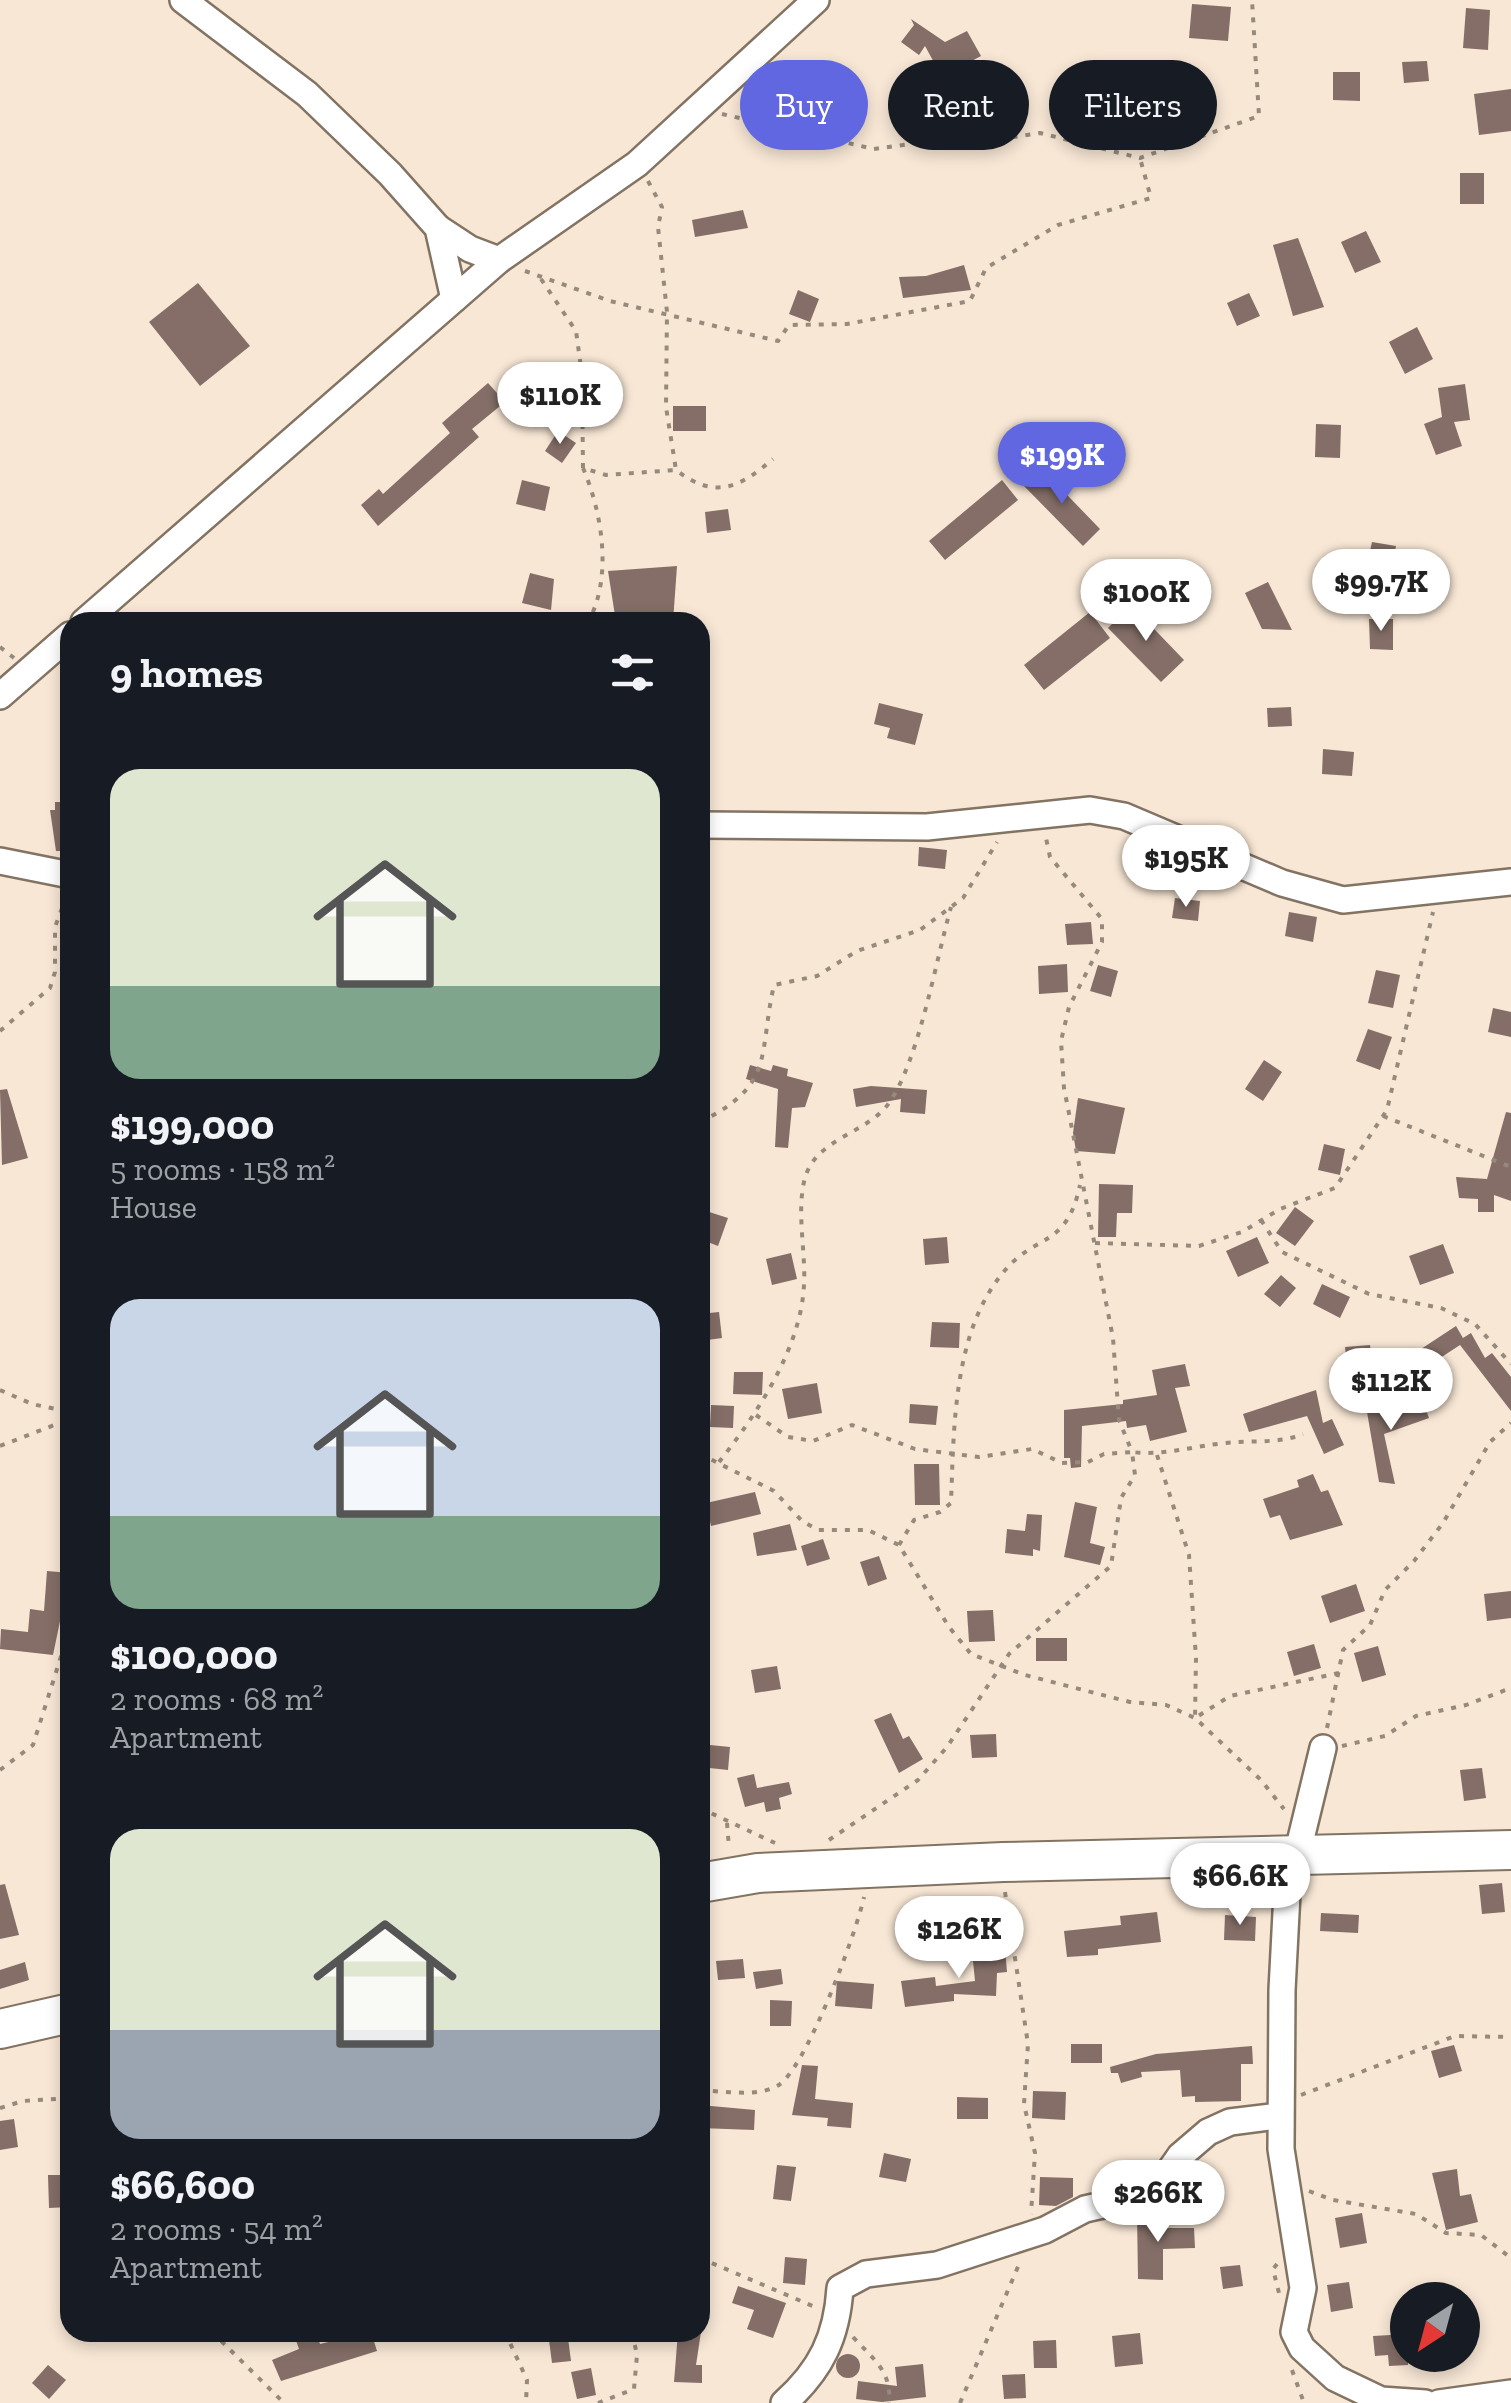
<!DOCTYPE html>
<meta charset="utf-8">
<style>
:root{--surface:#171b24;--page:#242831;--text:#f1f3f6;--muted:#9ea1a6;--accent:#6067e0}
body{margin:0;font-family:"Zilla Slab",serif;background:var(--page);color:var(--text);height:100vh;display:flex;flex-direction:column;font-size:38px;white-space:nowrap}
*{box-sizing:border-box;margin:0}
p{font-size:32px;color:var(--muted)}
.icon{flex:none;width:55px;height:55px;fill:none;stroke:currentColor;stroke-width:2;stroke-linecap:round;stroke-linejoin:round}
.map{position:relative;flex:1;overflow:hidden}
.sheet{position:absolute;left:60px;top:612px;width:650px;height:1730px;display:flex;flex-direction:column;background:var(--surface);border-radius:30px;box-shadow:0 5px 15px #0003}
.sheet>*{flex:none}
.top-card{position:absolute;left:740px;top:60px;width:620px;height:90px;display:flex;gap:20px}
.needle{width:65px;rotate:216deg}
.fabs{position:absolute;left:1390px;top:2282px;display:grid;gap:20px}
.fabs a{display:grid;place-items:center;width:90px;height:90px;border-radius:50%;background:var(--surface);box-shadow:0 5px 15px #0003;font-size:50px}
.price{position:absolute;translate:-50% -85px;padding:0 22px;border-radius:35px;background:#fff;color:#222;font-size:32px;line-height:65px;filter:drop-shadow(0 2px 5px #0008)}
.price::after{content:'';position:absolute;left:50%;top:60px;width:30px;height:22px;margin-left:-15px;background:inherit;clip-path:polygon(0 0,100% 0,50% 100%)}
.price.selected{background:var(--accent);color:#fff}
ul{padding:0;list-style:none}
li{display:grid;align-content:center;gap:20px;height:530px;padding:0 50px}
li span{display:grid;place-items:center;height:310px;border-radius:30px;color:#555}
li>.icon{margin-inline-start:auto}
span .icon{width:180px;height:180px;fill:#fffc;stroke-width:1}
li b{font-size:42px}
h2{display:flex;justify-content:space-between;align-items:center;height:120px;padding:0 50px;font-size:42px}
.tag{padding:0 35px;border-radius:45px;background:var(--surface);box-shadow:0 5px 15px #0003;font-size:35px;line-height:90px}
.tag.selected{background:var(--accent);color:#fff}
.map>svg:first-child{display:block}
</style>
<div class="map">
<svg width="1511" height="2403" viewBox="0 0 1511 2403">
<rect width="100%" height="100%" fill="#f8e7d5"/>
<g fill="#846e67">
<path d="M1192,4l39,3 -3,34 -39,-3z"/>
<path d="M1466,8l24,2 -2,40 -25,-2z"/>
<path d="M911,19l34,23 22,-11 14,25 -39,21 -17,-31 -6,9 -18,-13 13,-17z"/>
<path d="M1427,61l2,20 -25,2 -2,-21z"/>
<path d="M1333,72h27v29l-27,-1z"/>
<path d="M1511,89v42l-32,4 -5,-41z"/>
<rect x="1460" y="173" width="24" height="31"/>
<path d="M743,210l5,18 -53,9 -3,-17z"/>
<path d="M1366,231l15,31 -26,11 -14,-31z"/>
<path d="M1298,238l26,69 -31,9 -20,-71z"/>
<path d="M964,265l7,25 -68,8 -4,-21 27,-1z"/>
<path d="M198,283l52,63 -50,40 -51,-64z"/>
<path d="M798,290l21,9 -9,23 -21,-8z"/>
<path d="M1249,293l11,23 -23,10 -10,-23z"/>
<path d="M1417,327l16,32 -28,15 -16,-32z"/>
<path d="M488,383l17,19 -33,27 7,8 -101,89 -17,-21 18,-16 4,5 67,-61 -8,-10z"/>
<path d="M1465,384l5,36 -16,2 8,24 -26,9 -12,-31 18,-7 -4,-29z"/>
<rect x="673" y="406" width="33" height="25"/>
<path d="M1316,424l25,1 -1,33 -25,-1z"/>
<path d="M558,431l18,12 -14,20 -17,-12z"/>
<path d="M1042,469l58,60 -17,17 -59,-60z"/>
<path d="M522,480l28,7 -5,24 -29,-7z"/>
<path d="M1002,480l16,20 -73,60 -16,-19z"/>
<path d="M728,509l3,21 -24,3 -2,-21z"/>
<path d="M1372,542l24,4 -4,19 -24,-5z"/>
<path d="M677,566l-4,56h-57l-8,-51z"/>
<path d="M530,573l24,6 -3,31 -29,-7z"/>
<path d="M1268,582l24,48 -30,-1 -17,-36z"/>
<path d="M1131,605l53,55 -23,22 -53,-54z"/>
<path d="M1090,612l20,26 -66,52 -20,-25z"/>
<path d="M1369,619h24v31l-23,-1z"/>
<path d="M879,703l44,11 -8,31 -28,-7 3,-10 -16,-4z"/>
<path d="M1291,707l1,19 -24,1 -1,-19z"/>
<path d="M1323,749l31,3 -2,24 -30,-2z"/>
<path d="M55,802h15v49h-14l-6,-41h5z"/>
<path d="M919,847l28,3 -2,19 -27,-3z"/>
<path d="M1175,898l25,3 -2,20 -26,-3z"/>
<path d="M1289,912l28,5 -4,25 -28,-6z"/>
<path d="M1091,922l2,22 -26,1 -2,-21z"/>
<path d="M1067,964l1,28 -29,2 -1,-28z"/>
<path d="M1098,965l20,6 -7,26 -21,-6z"/>
<path d="M1376,970l24,5 -7,33 -25,-5z"/>
<path d="M1493,1008l18,4v25l-23,-5z"/>
<path d="M1368,1029l24,8 -12,33 -24,-9z"/>
<path d="M1264,1060l18,12 -19,29 -18,-12z"/>
<path d="M750,1065l21,6 2,-6 15,4 -1,7 26,7 -8,24 -13,1 -4,40 -13,-1 3,-58 -32,-10z"/>
<path d="M871,1086l56,4 -2,24 -25,-2 1,-13 -45,8 -3,-18z"/>
<path d="M7,1089l21,69 -26,7 -2,-75z"/>
<path d="M1078,1098l47,10 -10,46 -39,-3 -3,-18z"/>
<path d="M1506,1112l5,1v88l-17,-6v17h-16v-13l-19,-1 -3,-21 31,2z"/>
<path d="M1324,1144l21,5 -5,26 -22,-5z"/>
<path d="M1099,1184l34,1 -1,28h-15l-1,24h-18z"/>
<path d="M1295,1207l19,14 -19,25 -19,-13z"/>
<path d="M703,1210l25,8 -10,28 -18,-7z"/>
<path d="M947,1237l2,26 -24,2 -2,-26z"/>
<path d="M1257,1237l12,26 -31,14 -12,-26z"/>
<path d="M1443,1244l11,29 -34,12 -11,-29z"/>
<path d="M791,1253l6,26 -25,6 -6,-26z"/>
<path d="M1281,1275l15,13 -16,19 -16,-13z"/>
<path d="M1322,1284l28,13 -10,21 -27,-14z"/>
<path d="M719,1312l3,26 -22,3v-27z"/>
<path d="M932,1322l28,1 -1,25 -29,-1z"/>
<path d="M1456,1326l7,12 8,-5 14,25 7,-5 19,24v34l-51,-66 -29,19 -10,-15z"/>
<path d="M1370,1345l2,21 -25,2 -2,-21z"/>
<path d="M1185,1364l5,22 -15,2 12,44 -37,9 -4,-16 -19,3 -1,-7 -44,5 -1,41 -10,1 -1,-10h-6v-48l59,-6v-4l34,-5 -5,-25z"/>
<path d="M734,1372h29l-1,23 -29,-1z"/>
<path d="M817,1383l5,30 -34,6 -6,-30z"/>
<path d="M1316,1390l7,33 9,-4 12,26 -20,9 -17,-38 -58,16 -6,-18z"/>
<path d="M1423,1402l6,16 -45,16 11,50 -16,-2 -12,-70z"/>
<path d="M910,1404l28,2 -2,19 -27,-2z"/>
<path d="M711,1405l23,1 -1,22 -23,-1z"/>
<path d="M914,1464h25l1,41h-25z"/>
<path d="M1313,1474l8,18 7,-2 15,35 -53,15 -10,-25 -10,3 -7,-19 36,-12 -2,-7z"/>
<path d="M755,1492l6,22 -50,12 -5,-23z"/>
<path d="M1075,1502l22,5 -7,36 15,4 -5,18 -36,-8z"/>
<path d="M1027,1514l15,1 -2,36 -7,-2v7l-28,-3 2,-24 18,2z"/>
<path d="M790,1524l7,26 -40,6 -4,-23z"/>
<path d="M823,1539l7,20 -23,7 -6,-20z"/>
<path d="M879,1556l8,23 -19,7 -8,-24z"/>
<path d="M47,1571l23,2 -17,82 -53,-6 1,-20 27,3 2,-23 14,2z"/>
<path d="M1356,1584l9,27 -35,12 -9,-27z"/>
<path d="M1511,1591v27l-24,3 -3,-27z"/>
<path d="M993,1610l2,31 -26,1 -2,-31z"/>
<rect x="1036" y="1638" width="31" height="23"/>
<path d="M1314,1644l7,24 -27,8 -7,-24z"/>
<path d="M1378,1646l8,29 -24,7 -8,-29z"/>
<path d="M777,1666l4,23 -26,4 -4,-23z"/>
<path d="M891,1713l12,26 6,-3 14,23 -24,14 -25,-53z"/>
<path d="M996,1734l1,23 -25,1 -2,-23z"/>
<path d="M700,1744l30,3 -2,23 -28,-3z"/>
<path d="M1482,1768l4,30 -22,3 -4,-31z"/>
<path d="M754,1774l3,14 32,-6 3,12 -13,4 2,11 -15,3 -2,-10 -19,5 -8,-29z"/>
<path d="M1502,1883l3,29 -23,2 -3,-29z"/>
<path d="M5,1884l14,51 -19,4v-54z"/>
<path d="M1157,1912l4,30 -63,7v6l-31,2 -3,-26 57,-6 -1,-9z"/>
<path d="M1321,1913l38,2 -1,18 -38,-2z"/>
<path d="M1225,1915l31,2 -1,24 -31,-1z"/>
<path d="M1005,1948l2,24 -10,1 -1,23 -42,-2v7l-49,6 -4,-26 34,-4 1,9 39,-5 -3,-30z"/>
<path d="M743,1959l2,19 -27,2 -2,-19z"/>
<path d="M25,1962l4,18 -29,9v-19z"/>
<path d="M781,1969l2,15 -27,5 -3,-17z"/>
<path d="M837,1981l37,3 -2,25 -37,-3z"/>
<path d="M770,2000l22,1 -1,25h-21z"/>
<rect x="1071" y="2044" width="31" height="19"/>
<path d="M1454,2045l8,26 -23,7 -8,-27z"/>
<path d="M1252,2046l1,18h-12v37l-46,1v-6l-13,1 -2,-27 -39,2 1,5 -21,6 -3,-10h-7l-1,-6 46,-13z"/>
<path d="M802,2065l16,1 -3,33 38,4 -2,25 -24,-2 1,-8 -36,-3z"/>
<path d="M1033,2091l33,1 -1,28 -33,-2z"/>
<path d="M957,2097l31,1v21h-31z"/>
<path d="M700,2105l55,5 -1,20 -54,-2z"/>
<path d="M14,2119l4,28 -18,3v-29z"/>
<path d="M884,2153l27,6 -5,23 -27,-5z"/>
<path d="M777,2165l19,2 -5,34 -18,-2z"/>
<path d="M1457,2169l3,27 11,-2 7,28 -32,8 -14,-57z"/>
<path d="M48,2175h22v32l-21,1z"/>
<path d="M1040,2177l33,1v19l-17,9 -17,-1z"/>
<path d="M1155,2211l1,17h38l1,20 -32,1v31l-25,-1 -1,-65z"/>
<path d="M1362,2213l5,30 -27,5 -5,-30z"/>
<path d="M785,2257l22,2 -2,26 -22,-2z"/>
<path d="M1240,2265l3,21 -20,3 -3,-22z"/>
<path d="M1349,2282l4,26 -22,4 -4,-27z"/>
<path d="M738,2286l48,17 -13,35 -26,-9 7,-19 -22,-7z"/>
<path d="M293,2332h23l4,12 51,-12 6,19 -96,30 -9,-21 27,-11z"/>
<path d="M678,2332h23l-5,33h6v18l-28,-1z"/>
<path d="M1140,2333l3,31 -28,3 -3,-31z"/>
<path d="M1408,2334v31l-19,1 -1,-11 -13,1 -2,-20z"/>
<path d="M568,2338l3,23 -19,2 -3,-23z"/>
<path d="M1056,2340l1,28h-23l-1,-27z"/>
<circle cx="848" cy="2366" r="12"/>
<path d="M923,2364l3,33 -44,5 -26,-3 2,-18 39,5 -2,-19z"/>
<path d="M48,2365l18,15 -17,19 -17,-16z"/>
<path d="M591,2368l5,27 -19,4 -6,-27z"/>
<path d="M1025,2374l1,24 -22,1 -2,-24z"/>
</g>
<g fill="none" stroke-linecap="round" stroke-linejoin="round">
<g stroke="#827363" stroke-width="30">
<g id="street">
<path d="M183,0l124,94 83,80 48,54 16,71"/>
<path d="M438,228l32,21 29,11"/>
<path d="M84,622l415,-362 138,-96 179,-164"/>
<path d="M0,696l70,-61"/>
<path d="M700,825l227,2 163,-17 34,6 158,67 61,17 168,-18"/>
<path d="M0,861l70,14"/>
<path d="M1323,1748l-26,107 -9,19 -6,116 -1,159 22,139 -9,44 8,16 33,30 46,22 44,3"/>
<path d="M784,2403c37,-33 53,-66 56,-115l26,-14 71,-9 108,-35 40,-21 53,-12 21,-11 21,-30 28,-24 22,-10 48,-6"/>
<path d="M1439,2403l72,-10"/>
</g>
</g>
<g stroke="#827363" stroke-width="42">
<g id="primary">
<path d="M700,1883l58,-10 245,-11 508,-12"/>
<path d="M0,2029l70,-16"/>
</g>
</g>
<g stroke="#968a7d" stroke-width="4" stroke-dasharray="5 8" stroke-linecap="butt">
<path d="M722,114l152,35 36,-5 24,-13 62,9 44,-7 100,25 119,-42 -7,-116"/>
<path d="M648,181l14,26 -4,20 9,85 -1,95 10,63c39,30 63,18 97,-11"/>
<path d="M525,271l85,30 168,40 11,-16 58,-1 123,-23 16,-33 72,-43 93,-27 -11,-40"/>
<path d="M541,279l35,52 6,44 1,93 23,7 70,-5"/>
<path d="M583,468c19,44 30,110 5,154"/>
<path d="M0,647l14,11"/>
<path d="M0,1031l50,-43 5,-16v-45l12,-32"/>
<path d="M1383,1116l128,51"/>
<path d="M700,1122c76,-37 58,-67 74,-137l43,-9 40,-25 63,-21 43,-32 34,-56"/>
<path d="M1261,1220l21,32 87,42 72,14 34,16 36,40"/>
<path d="M1095,1243l104,3 43,-14 38,-23 55,-21 52,-78 46,-198"/>
<path d="M0,1390l32,14 38,8"/>
<path d="M756,1415l32,22 25,4 39,-16 63,24 64,8 53,-8 30,14 26,-1 16,-8 28,-2 -13,-32 -6,-82 -49,-250 -3,-47 8,-34 33,-65v-23l-52,-62 -4,-19"/>
<path d="M0,1446l70,-27"/>
<path d="M700,1454l74,37 28,30 16,9h50l31,15 50,82 22,27 54,21 105,27 36,3 29,13 66,62 23,29"/>
<path d="M1157,1455l32,100 7,103 -1,60 35,-22 109,-23"/>
<path d="M719,1462c38,-48 82,-114 85,-177 2,-33 -8,-74 1,-107 11,-40 62,-44 84,-75 30,-43 47,-143 62,-196"/>
<path d="M899,1545l15,-25 26,-8 11,-9c3,-78 2,-175 56,-235 30,-34 60,-21 73,-83"/>
<path d="M1327,1728l16,-78 27,-25 15,-35 29,-29 29,-38 47,-81 21,-19"/>
<path d="M1342,1746l43,-10 31,-20 50,-11 45,-17"/>
<path d="M0,1770l33,-25 37,-117"/>
<path d="M700,1808l75,35"/>
<path d="M727,1823l2,25"/>
<path d="M829,1840l89,-60 29,-33 62,-93 102,-88 10,-68 14,-23 -3,-23c33,4 61,-6 94,-9 26,-3 53,1 77,-9"/>
<path d="M1005,1892l23,152 -4,60 11,49 -4,61"/>
<path d="M700,2091c25,-1 55,7 77,-5 28,-14 80,-155 87,-189"/>
<path d="M1301,2095l154,-59 56,1"/>
<path d="M0,2108l23,-7 47,-3"/>
<path d="M1309,2191l24,9 83,14 30,19 35,2 30,23"/>
<path d="M700,2258l115,49"/>
<path d="M1277,2264l-4,5 6,24"/>
<path d="M212,2332l72,71"/>
<path d="M505,2332l22,48 -1,23"/>
<path d="M853,2337c20,22 39,34 36,66"/>
<path d="M1292,2370l12,33"/>
<path d="M598,2403l36,-14 3,-34 -5,-23"/>
<path d="M960,2403l60,-141"/>
</g>
<use href="#street" stroke="#fff" stroke-width="25"/>
<use href="#primary" stroke="#fff" stroke-width="38"/>
</g>
</svg>
<div class="fabs">
<a><svg class="needle" viewBox="-14 -14 28 28"><path d="M0-13l5 13h-10z" fill="#e53935"/><path d="M0 13l5-13h-10z" fill="#9ea1a6"/></svg></a>
</div>
<b class="price" style="left:560px;top:447px">$110K</b>
<b class="price selected" style="left:1062px;top:507px">$199K</b>
<b class="price" style="left:1381px;top:634px">$99.7K</b>
<b class="price" style="left:1146px;top:644px">$100K</b>
<b class="price" style="left:1186px;top:910px">$195K</b>
<b class="price" style="left:1391px;top:1433px">$112K</b>
<b class="price" style="left:1240px;top:1928px">$66.6K</b>
<b class="price" style="left:959px;top:1981px">$126K</b>
<b class="price" style="left:1158px;top:2245px">$266K</b>
<div class="top-card">
<a class="tag selected">Buy</a>
<a class="tag">Rent</a>
<a class="tag">Filters</a>
</div>
<section class="sheet">
<h2>9 homes<svg class="icon" aria-label="filters" viewBox="0 0 24 24"><path d="M4 7h16M4 17h16"/><circle cx="9" cy="7" r="2"/><circle cx="15" cy="17" r="2"/></svg></h2>
<ul>
<li><span style="background:linear-gradient(#dfe7d0 70%,#7fa58c 0)"><svg class="icon" aria-label="home" viewBox="0 0 24 24"><path d="M3 11l9-7 9 7M6 9v11h12V9"/></svg></span><div><b>$199,000</b><p>5 rooms · 158 m²</p><p>House</p></div></li>
<li><span style="background:linear-gradient(#c9d6e8 70%,#7fa58c 0)"><svg class="icon" aria-label="home" viewBox="0 0 24 24"><path d="M3 11l9-7 9 7M6 9v11h12V9"/></svg></span><div><b>$100,000</b><p>2 rooms · 68 m²</p><p>Apartment</p></div></li>
<li><span style="background:linear-gradient(#dfe7d0 65%,#9aa5b1 0)"><svg class="icon" aria-label="home" viewBox="0 0 24 24"><path d="M3 11l9-7 9 7M6 9v11h12V9"/></svg></span><div><b>$66,600</b><p>2 rooms · 54 m²</p><p>Apartment</p></div></li>
</ul>
</section>
</div>
